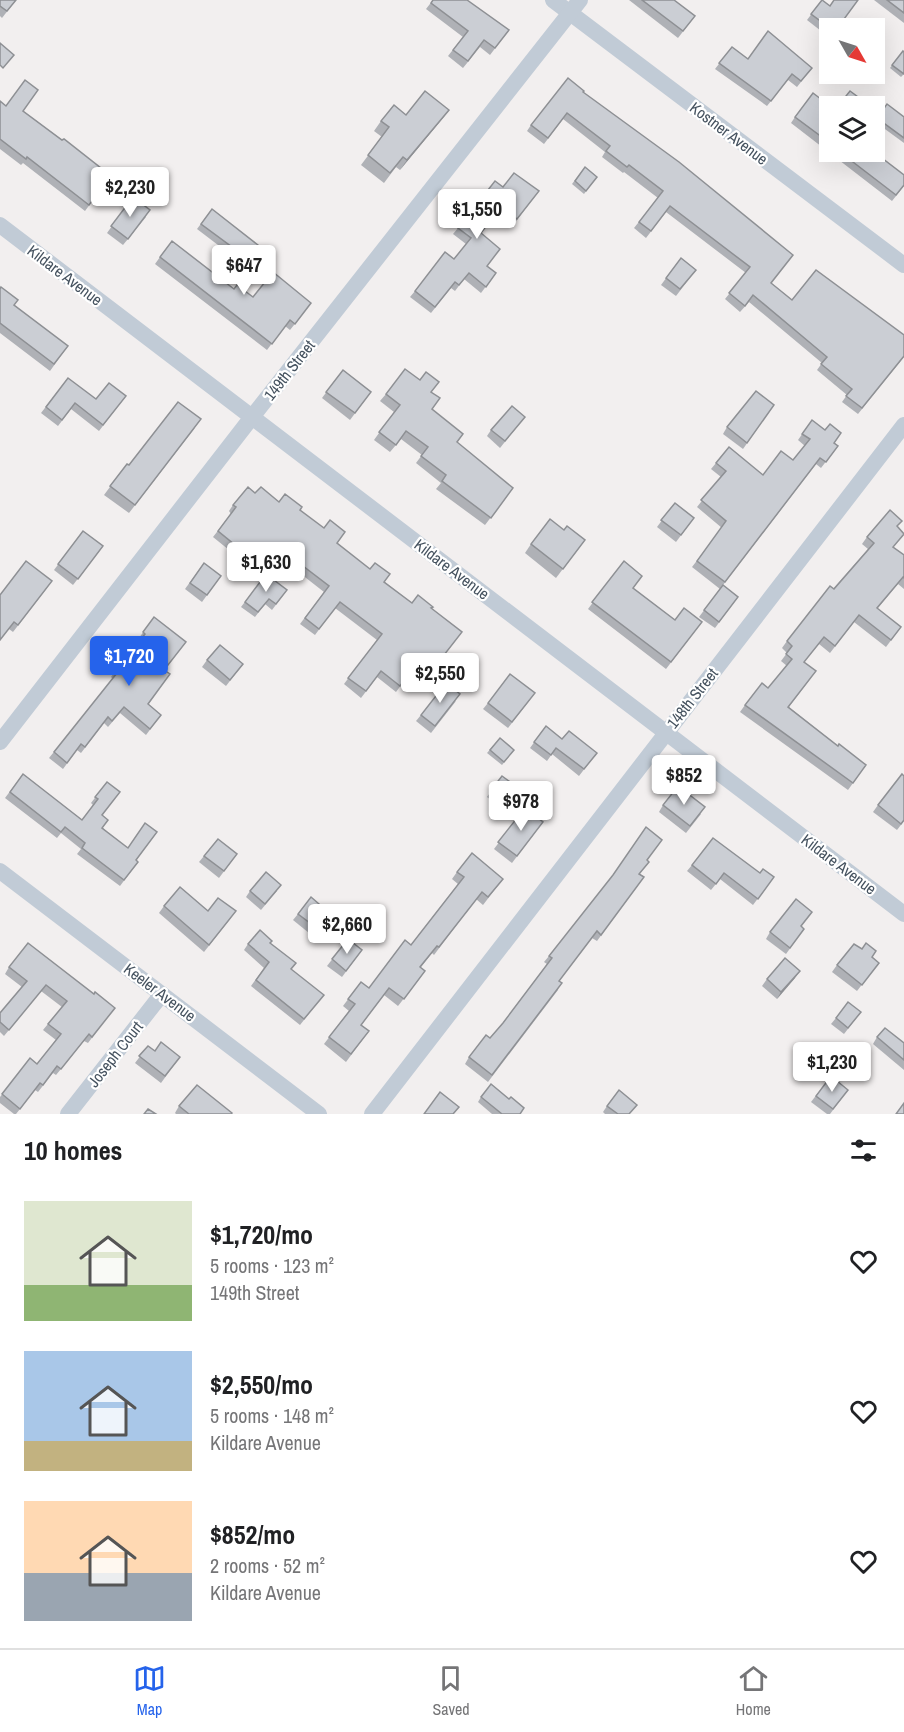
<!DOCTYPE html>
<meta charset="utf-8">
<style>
:root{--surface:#fff;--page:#f2f2f2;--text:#202124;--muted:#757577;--line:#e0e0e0;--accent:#2563eb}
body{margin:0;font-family:"Archivo Narrow",sans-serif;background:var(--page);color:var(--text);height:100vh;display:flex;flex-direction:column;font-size:22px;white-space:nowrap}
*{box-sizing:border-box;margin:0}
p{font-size:20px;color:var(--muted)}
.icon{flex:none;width:33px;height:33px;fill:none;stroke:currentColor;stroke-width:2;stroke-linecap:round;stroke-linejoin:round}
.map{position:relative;height:1114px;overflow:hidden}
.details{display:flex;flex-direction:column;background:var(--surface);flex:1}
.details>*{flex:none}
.needle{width:39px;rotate:129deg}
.fabs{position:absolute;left:819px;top:18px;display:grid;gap:12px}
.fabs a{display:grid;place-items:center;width:66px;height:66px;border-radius:0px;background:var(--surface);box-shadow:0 6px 24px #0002;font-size:30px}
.price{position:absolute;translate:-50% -51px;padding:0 14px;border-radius:6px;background:#fff;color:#222;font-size:20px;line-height:39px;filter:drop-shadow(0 2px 3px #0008)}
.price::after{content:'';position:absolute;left:50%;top:36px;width:18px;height:14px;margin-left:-9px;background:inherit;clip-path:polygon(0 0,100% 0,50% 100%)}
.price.selected{background:var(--accent);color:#fff}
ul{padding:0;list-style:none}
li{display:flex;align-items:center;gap:18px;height:150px;padding:0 24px}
li span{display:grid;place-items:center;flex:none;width:168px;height:120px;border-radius:0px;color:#555}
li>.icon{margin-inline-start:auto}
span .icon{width:72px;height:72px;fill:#fffc;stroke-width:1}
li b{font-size:26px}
h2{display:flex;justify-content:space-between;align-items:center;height:72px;padding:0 24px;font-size:26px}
.tabs{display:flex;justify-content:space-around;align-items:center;height:84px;border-top:2px solid var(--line);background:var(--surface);font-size:16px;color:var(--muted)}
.tabs a{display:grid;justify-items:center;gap:3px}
.tabs .selected{color:var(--accent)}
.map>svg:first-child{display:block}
</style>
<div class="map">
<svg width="904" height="1114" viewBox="0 0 904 1114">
<rect width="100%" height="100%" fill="#f2efef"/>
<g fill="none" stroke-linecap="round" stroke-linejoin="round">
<g stroke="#c1cbd6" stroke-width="16">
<path d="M553,0l351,265"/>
<path d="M0,225l904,689"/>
<path d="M0,742l252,-325 328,-417"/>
<path d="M0,871l319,243"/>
<path d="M68,1114l94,-120"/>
<path d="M372,1114l532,-689"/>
</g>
</g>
<g fill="#afb1b6">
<path d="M0,0h16l-14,18 -2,-2z"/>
<path d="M433,0l76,30 -19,25 -10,-8 -17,21 -15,-12 15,-19 -37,-28z"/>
<path d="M629,0h45l21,16 -17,22z"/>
<path d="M822,0l8,6v32l-23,-18z"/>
<path d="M874,0h30v23z"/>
<path d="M732,47l16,12 64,9 -15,19 -9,-7 -21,26 -52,-37z"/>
<path d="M903,51l1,23 -3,3 -11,-9z"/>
<path d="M583,92l188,191 21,17 112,35v22l-46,57 -16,-12 5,-7 -30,-25 5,-7 -73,-61 -9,10 -15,-13 21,-26 -80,-61 -20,26 -12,-10 24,-30 -34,-26 -1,1 -21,-16 3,-5 -42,-33 -19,25 -17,-13 4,-6z"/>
<path d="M0,101l6,5 17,5 88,65 -26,35 -62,-48 -2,2 -21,-16z"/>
<path d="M830,106v46h44l30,34 -12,15 -101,-78 4,-6z"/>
<path d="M449,110l-7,9 -42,51 -4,-3 -12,16 -23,-18 21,-28 -8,-6 7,-10 25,-6z"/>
<path d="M904,117v26l-30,-22 3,-3z"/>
<path d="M585,167l12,10 -13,17 -12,-10z"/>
<path d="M503,187l36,4 -26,34 -16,-13 -16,21 6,33 9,7 -15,20 -17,-14 -9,12 -4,-3 -20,25 -21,-16 5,-6 39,-32 12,-15 -13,-10 5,-6z"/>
<path d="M133,197l13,20 -23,28 -16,-12z"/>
<path d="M212,209l46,36 -15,19 -46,-35z"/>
<path d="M160,257l93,40 53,13 -16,20 -5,-4 -18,24 -112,-86z"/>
<path d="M681,258l15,12 -20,26 -15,-11z"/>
<path d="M0,289l14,16 54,41 -18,25 -50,-38z"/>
<path d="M343,370l28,22 -21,28 -28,-22z"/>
<path d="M68,378l28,21 30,-3 -27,35 -28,-22 -13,17 -17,-13z"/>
<path d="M432,392v17l25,33 51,53 -23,30 -49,-36 5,-6 -25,-20 6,-8 -21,-16 -11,13 -16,-12 20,-28 -14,-11 6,-7z"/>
<path d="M774,405l-31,44 -20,-15 4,-7z"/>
<path d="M525,417l-25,31 -13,-12 4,-6z"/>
<path d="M812,420l26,26 -17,22 -5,-4 -96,125 -28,-22 30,-39 -25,-21 24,-30 -10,-8 5,-6 47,12 30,-15 12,-14 -7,-6z"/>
<path d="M195,428l-66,85 -25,-18 23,-31 2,1z"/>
<path d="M255,493l45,17 37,33 48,39 27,21 19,5 31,24 -36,47 -13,-10 -17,23 -19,-15 -16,21 -17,-14 33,-44 -42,-32 -20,27 -15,-11 24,-32 -46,-36 -16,21 -49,-40 18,-23 -2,-3 4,-6z"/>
<path d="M675,503l19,15 -18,24 -19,-15z"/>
<path d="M897,527l7,7 -11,13 11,8v34l-6,-5 -21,25 24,18 -15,20 -32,-25 -24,31 -11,-9 -15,18 7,16 -22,29 49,39 28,19 -18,25 -108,-78 5,-7 23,-17 19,-22 -6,-5 6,-8 -5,-5 5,-7 81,-92 -6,-5 5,-7z"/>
<path d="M564,530l21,10 -29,38 -31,-25 6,-9z"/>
<path d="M83,531l20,15 -30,39 -19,-15z"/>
<path d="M624,561l9,27 42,32 27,2 -36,47 -78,-60z"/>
<path d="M204,563l17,13 -19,26 -17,-13z"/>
<path d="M266,574l21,16 -15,20 -7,-6 -10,13 -14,-10z"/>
<path d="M723,585l15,12 -23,31 -16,-11z"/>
<path d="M47,588l-34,44 -4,-3 -9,-34z"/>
<path d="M154,617l10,53 -16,34 13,11 -15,20 -26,-22 -12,14 -4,-4 -23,30 -4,-3 -14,19 -14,-11 64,-79 -2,-2 29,-37 -1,-2z"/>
<path d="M207,660l36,4 -17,22 -24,-19z"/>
<path d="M530,700l-22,28 -25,-19 5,-6z"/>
<path d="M456,701l-25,32 -15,-12 5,-6z"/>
<path d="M546,726l16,13 30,20 -13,17 -27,-22 -5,7 -17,-13z"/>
<path d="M500,738l14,12 -12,15 -15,-12z"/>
<path d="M23,774l59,46 11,-15 -2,-2 16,-21 -5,33 1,13 35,34 -18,24 -43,-32 4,-5 -20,-16 -4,5 -52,-40z"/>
<path d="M502,776l15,11 -15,21 -15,-11z"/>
<path d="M663,805l38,9 -15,19 -27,-21z"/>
<path d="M878,805l26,16 -7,9 -24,-18z"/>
<path d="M525,808l18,14 -31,41 -18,-14z"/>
<path d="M237,854l-18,24 -20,-16 5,-6z"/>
<path d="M647,860l-7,14 4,3 -47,64 -5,-3 -33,43 -1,9 -70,92 -23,-18 4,-7 21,-19 13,-15 44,-59 -3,-2 5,-6z"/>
<path d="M692,865l68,8 14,4 -21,28 -33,-26 -9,11 -24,-19z"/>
<path d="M457,872l46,7 -20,26 -7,-6 -42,56 -2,-2 -11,14 -1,11 -22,28 -14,-11 -23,30 8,6 -23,31 -22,-18 25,-33 -6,-5 18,-24 8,6 42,-43 47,-61 -6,-5z"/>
<path d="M250,891h27l-16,19 -15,-13z"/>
<path d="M164,906l44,5 23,7 -27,34 -45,-39z"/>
<path d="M326,910l-17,23 -16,-13 5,-6z"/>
<path d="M804,929l-18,25 -20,-15 4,-7z"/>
<path d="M348,939l14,11 -20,27 -15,-11z"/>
<path d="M270,943l22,27 27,31 -19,24 -49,-39 13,-18 -20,-18 4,-6z"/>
<path d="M872,957l2,12 -17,22 -25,-19 5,-7z"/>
<path d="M9,967l101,47 -22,29 -4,-2 -28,34 -3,-2 -15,19 -3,-2 -19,24h-2l-14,-11v-6l30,-39 7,6 19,-24 -13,-10 19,-23 -21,-16 -37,45 -4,-4v-19l22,-26 -17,-13z"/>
<path d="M795,978l-18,21 -15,-13 5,-7z"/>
<path d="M861,1012l-17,22 -13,-10 5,-6z"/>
<path d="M877,1037l27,6v27l-31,-26z"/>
<path d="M148,1046l7,5 25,6 -19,26 -26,-20z"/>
<path d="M831,1076l17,14 -18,24h-3l-16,-12z"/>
<path d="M481,1097l39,17h-28l-14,-12z"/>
<path d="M179,1106l52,8h-55l-1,-1z"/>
<path d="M607,1106l23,8h-25l-2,-2z"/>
</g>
<g fill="#8e9094">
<path d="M449,110l-7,9 -42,51 7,-10z"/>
<path d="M800,971l-5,7 -18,21 4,-7z"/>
</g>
<g fill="#cbced4" stroke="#8e9094" stroke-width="1.5">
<path d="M0,0h16l-9,11 -7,-5z"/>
<path d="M433,0h34l42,30 -14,18 -11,-8 -16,21 -15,-11 15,-19 -37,-28z"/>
<path d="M642,0h32l21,16 -12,15z"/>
<path d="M822,0l8,6 4,-6h24l-14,19 13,9h-27l-19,-14z"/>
<path d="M887,0h17v13z"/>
<path d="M768,31l44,37 -11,13 -9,-7 -21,27 -52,-38 13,-16 16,12z"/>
<path d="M0,43l14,12 -11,13 -3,-3z"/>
<path d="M903,51l1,1v22l-12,-9z"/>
<path d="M568,78l16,13 -1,1 96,70 114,93 -22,28 21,17 24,-30 88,65v21l-42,52 -16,-12 6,-7 -31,-25 6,-7 -74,-62 -8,11 -16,-13 21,-26 -80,-61 -19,25 -12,-9 24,-31 -34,-26 -2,2 -21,-16 4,-5 -43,-33 -19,25 -17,-13z"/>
<path d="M25,80l13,10 -15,21 39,29 2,-1 47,37 -22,29 -62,-48 -1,2 -26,-20v-38l6,5z"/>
<path d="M425,91l24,19 -42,50 -4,-3 -13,16 -22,-18 21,-28 -8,-6 13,-16 12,10z"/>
<path d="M850,91l12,9 -5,6h-19z"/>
<path d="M813,93l17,13v37l-35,-26z"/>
<path d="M887,104l17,13v21l-27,-20z"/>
<path d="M840,152h34l30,23v10l-8,10z"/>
<path d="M585,167l12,10 -11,14 -11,-10z"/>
<path d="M514,173l25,18 -22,28 -16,-13 -20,27 19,16 -13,17 9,7 -10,14 -17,-14 -10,12 -4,-3 -20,25 -20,-16 30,-39 9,7 17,-21 -13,-10 37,-47 8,6z"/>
<path d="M133,197l17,13 -22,29 -17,-13z"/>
<path d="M212,209l46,36 -11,13 -46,-34z"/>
<path d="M172,241l62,48 3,-4 16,12 20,-25 38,31 -16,21 -5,-4 -18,24 -112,-87z"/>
<path d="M681,258l15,12 -16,19 -14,-11z"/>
<path d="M1,287l17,13 -4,5 54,41 -14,18 -54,-41v-34z"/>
<path d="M405,369l15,11 6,-8 13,10 -8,10 9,6 -8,11 31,25 -6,8 56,46 -22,30 -49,-37 4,-6 -25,-19 7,-9 -22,-16 -10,14 -17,-13 21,-27 -14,-11z"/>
<path d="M343,370l28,22 -16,21 -29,-21z"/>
<path d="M68,378l28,21 13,-16 17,13 -23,29 -28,-22 -13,17 -16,-13z"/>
<path d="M756,391l18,14 -27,38 -20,-16z"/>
<path d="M178,402l23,17 -66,86 -25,-19 17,-22 2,1z"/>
<path d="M512,406l13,11 -20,24 -14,-11z"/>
<path d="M812,420l13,10 5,-6 11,9 -7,10 4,3 -12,16 -6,-4 -95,124 -28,-21 29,-40 -25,-21 25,-29 -10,-8 13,-16 34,28 18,-24 12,9 17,-21 -8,-5z"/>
<path d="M248,487l7,6 6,-6 18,15 6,-8 17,13 -2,3 24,18 6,-8 15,12 -8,11 33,26 5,-6 15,11 -6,8 28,21 6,-8 15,12 -2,1 31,24 -32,41 -13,-10 -17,23 -19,-15 -15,20 -18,-13 34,-44 -42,-32 -21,27 -14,-11 24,-32 -47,-36 -15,21 -49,-40 18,-24 -3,-2z"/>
<path d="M675,503l19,15 -13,17 -20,-15z"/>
<path d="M890,510l12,11 -5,5 7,8 -11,13 11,8v23l-1,-1 -26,31 24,19 -10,13 -32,-25 -24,31 -11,-9 -20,25 12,9 -28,36 50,39 1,-2 27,21 -13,18 -108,-78 17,-22 6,5 24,-29 -6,-5 6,-8 -5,-5 43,-55 4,3 40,-46 -7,-6z"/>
<path d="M550,519l14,11 3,-4 18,14 -22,29 -32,-25z"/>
<path d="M83,531l20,15 -25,33 -20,-15z"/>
<path d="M26,561l26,20 -34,44 -4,-3 -14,18v-45z"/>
<path d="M624,561l18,15 -9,12 42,32 9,-12 18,14 -31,40 -79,-60z"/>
<path d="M204,563l17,13 -14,19 -17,-12z"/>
<path d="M266,574l21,16 -11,14 -7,-5 -11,13 -13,-10z"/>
<path d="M723,585l15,12 -19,25 -15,-12z"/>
<path d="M154,617l32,25 -22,28 6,4 -22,30 13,11 -11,14 -26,-22 -12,14 -4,-4 -23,30 -4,-3 -14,19 -13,-11 63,-79 -2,-2 30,-37 -2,-2z"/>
<path d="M220,645l23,19 -13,16 -23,-20z"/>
<path d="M510,674l25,19 -23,29 -24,-19z"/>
<path d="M446,683l14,11 -25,32 -14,-11z"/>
<path d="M546,726l16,13 7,-8 28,22 -13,16 -28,-21 -5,7 -17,-13z"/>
<path d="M500,738l14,12 -10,12 -14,-12z"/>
<path d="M23,774l59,46 16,-21 -3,-2 12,-15 13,10 -18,23 6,5 -6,8 26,20 17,-25 12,9 -21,28 2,2 -14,18 -42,-32 3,-5 -20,-16 -4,5 -51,-40z"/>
<path d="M902,774l2,2v44l-3,4 -23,-19z"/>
<path d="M502,776l15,11 -11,14 -15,-11z"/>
<path d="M678,786l27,21 -15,19 -27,-21z"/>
<path d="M525,808l18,14 -26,34 -19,-14z"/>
<path d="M646,827l16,13 -15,20 2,2 -10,12 5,3 -43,58 -4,-4 -38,50 3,2 -70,92 -23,-18 17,-22 4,3 13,-15 49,-65 -3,-2 64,-81z"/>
<path d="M713,838l47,35 3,-4 11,8 -16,22 -34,-26 -8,11 -24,-19z"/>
<path d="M218,839l19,15 -13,17 -20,-15z"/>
<path d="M472,853l31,26 -15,18 -6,-5 -43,55 -2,-1 -17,21 5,4 -21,28 -15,-11 -28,37 8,6 -18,23 -22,-17 26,-33 -7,-5 13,-17 8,6 36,-48 6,5 53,-68 -7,-5z"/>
<path d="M266,872l15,13 -16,19 -15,-13z"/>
<path d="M180,887l28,24 10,-13 18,13 -27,34 -45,-39z"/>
<path d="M311,897l15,13 -12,16 -16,-12z"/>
<path d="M796,899l16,13 -11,14 3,3 -14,19 -20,-16z"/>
<path d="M260,930l12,11 -2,2 26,20 -5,6 33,26 -20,24 -48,-39 13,-18 -21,-18z"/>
<path d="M348,939l14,11 -16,21 -14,-12z"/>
<path d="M28,943l66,51 1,-2 20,16 -23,29 -3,-3 -28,35 -4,-3 -14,19 -3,-2 -20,26 -18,-15 28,-36 7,6 24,-30 -13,-10 19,-23 -21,-16 -37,45 -9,-8v-9l27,-32 -18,-14z"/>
<path d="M866,943l10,8 -4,6 7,6 -17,22 -25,-20 17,-21 8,5z"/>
<path d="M785,958l15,13 -19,21 -14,-13z"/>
<path d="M848,1002l13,10 -13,16 -12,-10z"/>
<path d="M885,1028l19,15v17l-27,-23z"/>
<path d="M161,1042l19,15 -15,19 -26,-20 9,-10 7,5z"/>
<path d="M831,1076l17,14 -15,19 -17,-13z"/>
<path d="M491,1084l18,15 2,-2 13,11 -4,6h-18l-21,-17z"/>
<path d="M197,1085l35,28 -1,1h-42l-10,-8z"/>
<path d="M619,1090l18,15 -8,9h-11l-11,-8z"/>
<path d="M440,1092l19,15 -6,7h-29z"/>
<path d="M904,1103v11h-8z"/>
<path d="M148,1109l8,5h-12z"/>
</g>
<g text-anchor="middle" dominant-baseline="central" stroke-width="4.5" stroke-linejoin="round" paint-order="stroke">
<g font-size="16" fill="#45525f" stroke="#fff">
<text transform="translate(729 133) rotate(37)">Kostner Avenue</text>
<text transform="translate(65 275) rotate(37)">Kildare Avenue</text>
<text transform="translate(289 370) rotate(-52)">149th Street</text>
<text transform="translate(452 569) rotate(37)">Kildare Avenue</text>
<text transform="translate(692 698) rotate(-52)">148th Street</text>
<text transform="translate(839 864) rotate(37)">Kildare Avenue</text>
<text transform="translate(160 992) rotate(37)">Keeler Avenue</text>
<text transform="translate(115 1054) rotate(-52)">Joseph Court</text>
</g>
</g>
</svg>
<div class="fabs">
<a><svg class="needle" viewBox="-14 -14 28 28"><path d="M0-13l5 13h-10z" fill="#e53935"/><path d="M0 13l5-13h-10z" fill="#757577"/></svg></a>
<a><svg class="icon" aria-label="layers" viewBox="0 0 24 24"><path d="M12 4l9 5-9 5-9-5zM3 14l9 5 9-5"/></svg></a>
</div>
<b class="price" style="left:130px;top:218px">$2,230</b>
<b class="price" style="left:477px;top:240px">$1,550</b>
<b class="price" style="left:244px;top:296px">$647</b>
<b class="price" style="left:266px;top:593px">$1,630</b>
<b class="price selected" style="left:129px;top:687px">$1,720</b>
<b class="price" style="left:440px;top:704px">$2,550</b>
<b class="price" style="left:684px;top:806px">$852</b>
<b class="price" style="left:521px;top:832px">$978</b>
<b class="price" style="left:347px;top:955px">$2,660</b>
<b class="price" style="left:832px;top:1093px">$1,230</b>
</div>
<section class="details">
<h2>10 homes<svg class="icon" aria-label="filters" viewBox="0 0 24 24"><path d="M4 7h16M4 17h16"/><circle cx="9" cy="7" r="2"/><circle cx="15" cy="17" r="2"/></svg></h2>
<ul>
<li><span style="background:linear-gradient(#dfe7d0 70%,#8fb573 0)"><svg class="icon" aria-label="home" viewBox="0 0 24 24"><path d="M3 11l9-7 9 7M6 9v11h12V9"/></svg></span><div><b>$1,720/mo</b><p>5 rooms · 123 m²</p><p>149th Street</p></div><svg class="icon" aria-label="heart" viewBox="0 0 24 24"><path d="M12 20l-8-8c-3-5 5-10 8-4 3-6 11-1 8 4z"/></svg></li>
<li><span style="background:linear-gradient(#a9c7e8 75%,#c2b280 0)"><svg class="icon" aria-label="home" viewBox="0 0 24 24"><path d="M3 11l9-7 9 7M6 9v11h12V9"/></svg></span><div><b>$2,550/mo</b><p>5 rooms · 148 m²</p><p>Kildare Avenue</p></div><svg class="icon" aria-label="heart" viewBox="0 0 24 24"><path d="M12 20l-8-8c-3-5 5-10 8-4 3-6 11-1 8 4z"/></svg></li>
<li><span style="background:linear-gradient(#ffd9b3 60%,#9aa5b1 0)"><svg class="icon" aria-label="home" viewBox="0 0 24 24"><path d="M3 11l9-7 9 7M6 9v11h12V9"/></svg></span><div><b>$852/mo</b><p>2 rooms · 52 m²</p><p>Kildare Avenue</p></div><svg class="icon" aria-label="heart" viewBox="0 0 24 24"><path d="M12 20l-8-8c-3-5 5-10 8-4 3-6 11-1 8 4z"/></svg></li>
</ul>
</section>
<nav class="tabs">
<a class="selected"><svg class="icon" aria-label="map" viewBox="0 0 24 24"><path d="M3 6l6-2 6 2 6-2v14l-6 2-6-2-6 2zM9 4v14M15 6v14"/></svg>Map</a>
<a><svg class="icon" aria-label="saved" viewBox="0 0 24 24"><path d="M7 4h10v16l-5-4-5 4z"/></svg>Saved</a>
<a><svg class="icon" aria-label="home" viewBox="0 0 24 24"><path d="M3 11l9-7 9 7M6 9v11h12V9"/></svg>Home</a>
</nav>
